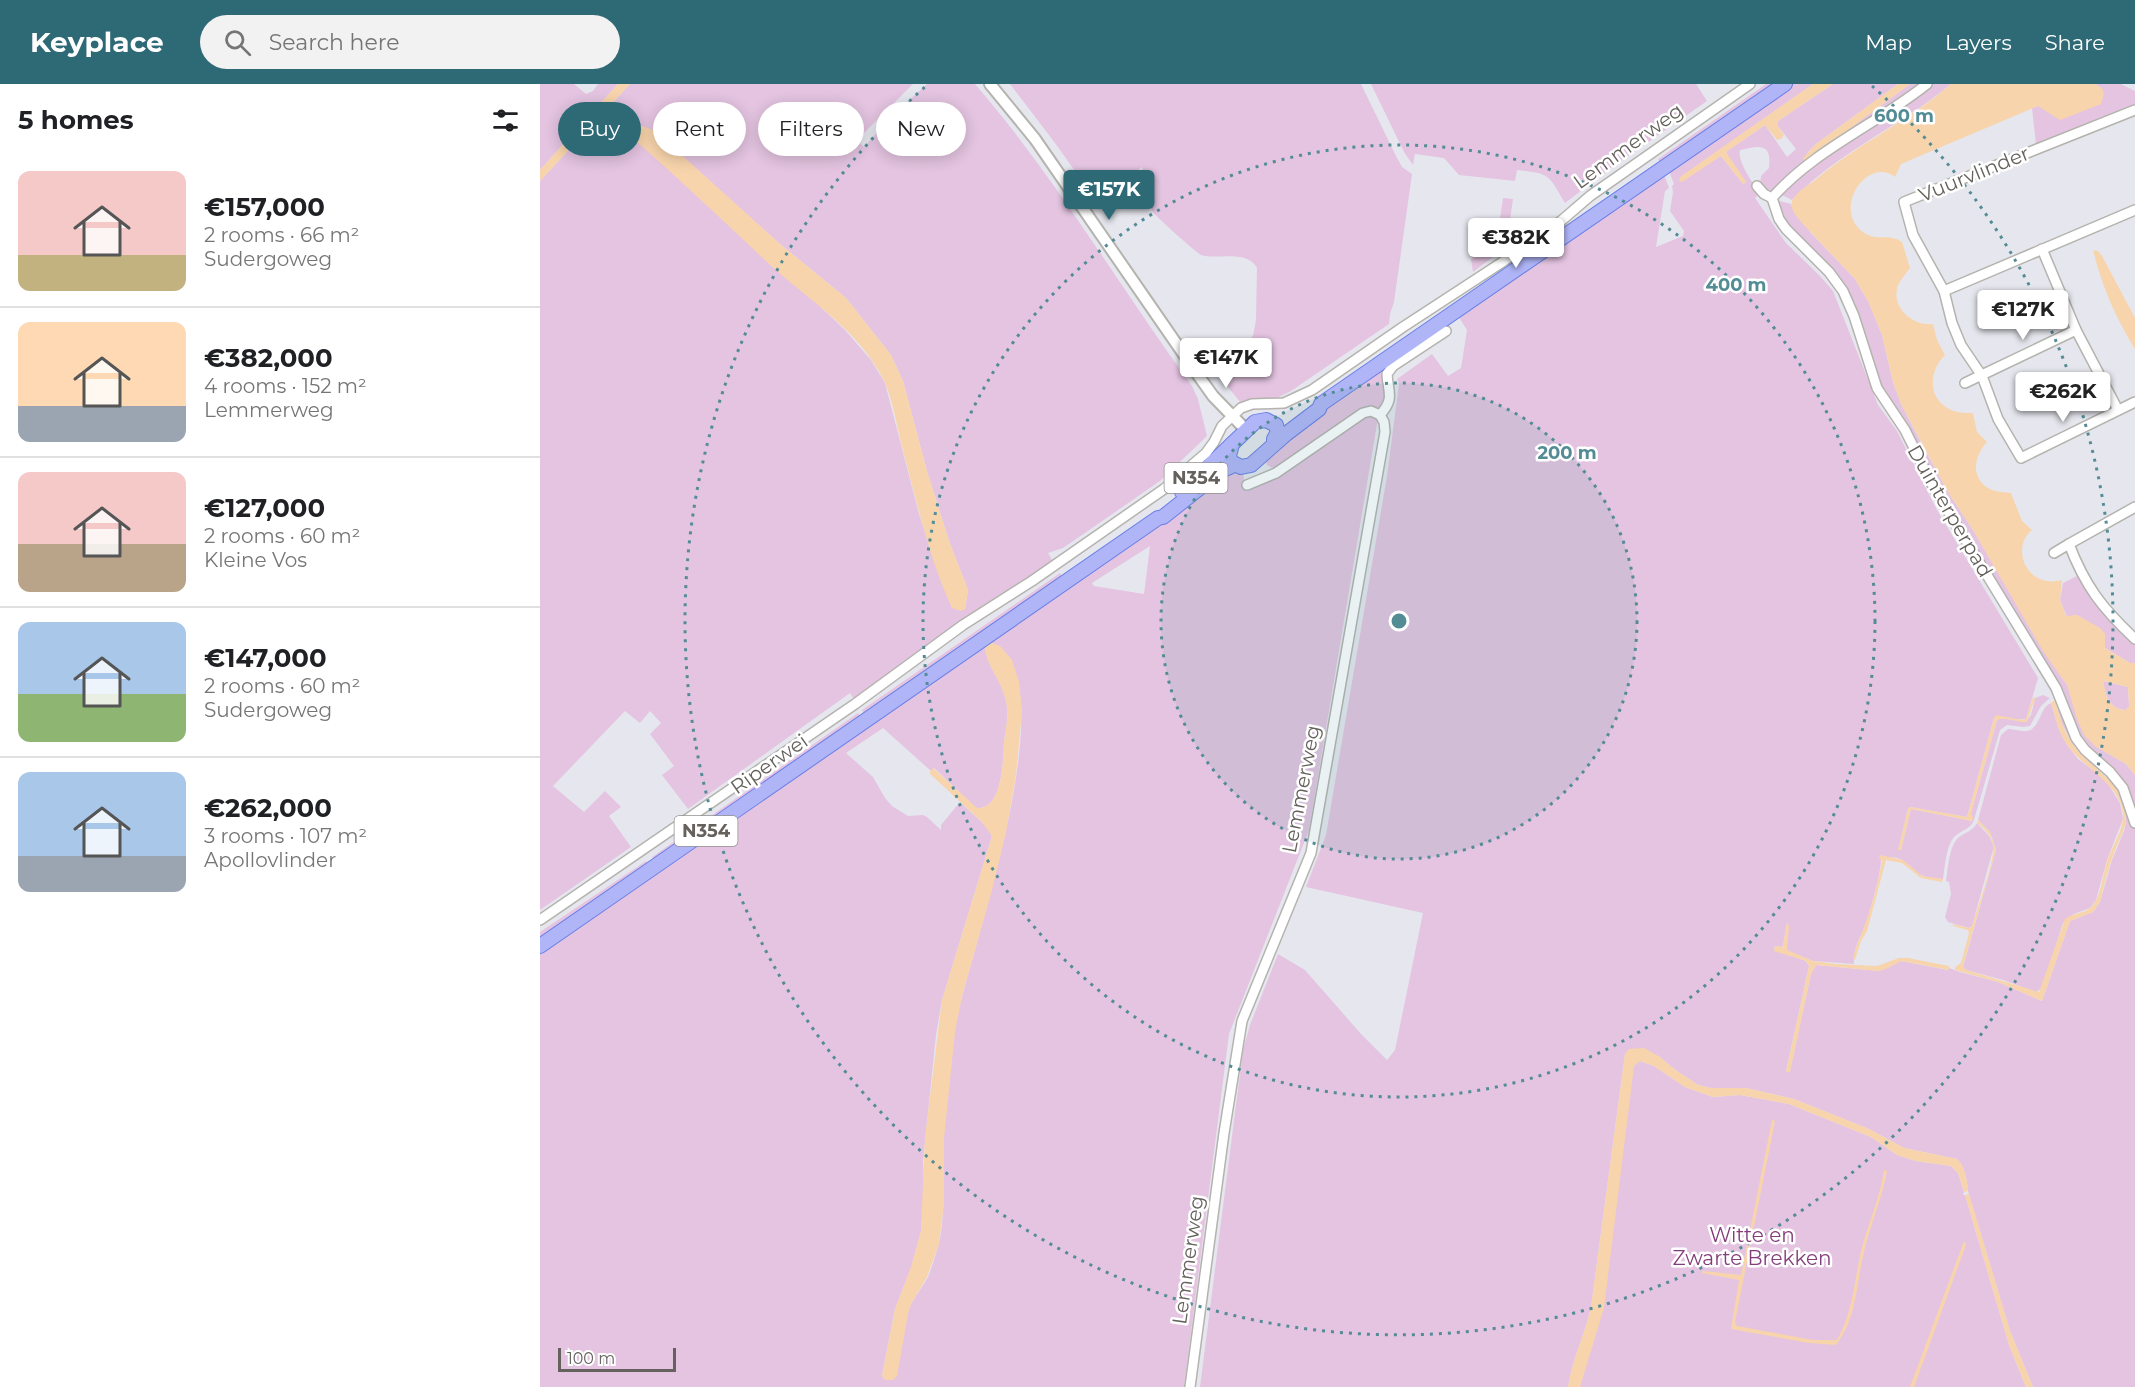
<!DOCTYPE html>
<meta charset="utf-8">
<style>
:root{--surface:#fff;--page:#f2f2f2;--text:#202124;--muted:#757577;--line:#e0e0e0;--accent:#2e6976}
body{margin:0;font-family:Montserrat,sans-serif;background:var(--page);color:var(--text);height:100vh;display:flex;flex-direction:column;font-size:22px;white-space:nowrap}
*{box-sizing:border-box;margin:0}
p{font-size:20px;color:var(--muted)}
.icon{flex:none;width:33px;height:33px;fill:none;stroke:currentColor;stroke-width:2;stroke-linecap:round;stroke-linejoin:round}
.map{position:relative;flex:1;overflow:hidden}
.drawer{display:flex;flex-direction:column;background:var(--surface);width:540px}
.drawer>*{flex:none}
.hud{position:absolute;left:18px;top:18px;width:570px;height:54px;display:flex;gap:12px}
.scale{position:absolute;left:18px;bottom:15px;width:118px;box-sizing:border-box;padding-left:6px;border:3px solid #65625d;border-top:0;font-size:16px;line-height:21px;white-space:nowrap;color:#65625d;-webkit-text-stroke:4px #fff;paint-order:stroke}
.price{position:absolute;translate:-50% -51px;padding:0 14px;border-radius:6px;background:#fff;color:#222;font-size:20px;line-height:39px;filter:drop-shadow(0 2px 3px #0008)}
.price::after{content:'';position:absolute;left:50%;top:36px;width:18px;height:14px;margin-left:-9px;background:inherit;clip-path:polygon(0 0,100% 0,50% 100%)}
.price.current{background:var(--accent);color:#fff}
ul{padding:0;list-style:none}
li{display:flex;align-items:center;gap:18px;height:150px;padding:0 18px}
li+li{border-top:2px solid var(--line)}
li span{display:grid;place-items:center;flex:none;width:168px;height:120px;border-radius:12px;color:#555}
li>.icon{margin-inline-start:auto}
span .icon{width:72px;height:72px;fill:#fffc;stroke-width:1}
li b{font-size:26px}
h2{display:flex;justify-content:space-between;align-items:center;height:72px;padding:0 18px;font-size:26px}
.chip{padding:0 21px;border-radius:27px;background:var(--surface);box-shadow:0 3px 15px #0003;font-size:21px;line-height:54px}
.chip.current{background:var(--accent);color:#fff}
header{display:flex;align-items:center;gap:36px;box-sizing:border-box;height:84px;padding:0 30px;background:var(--accent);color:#fff}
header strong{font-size:28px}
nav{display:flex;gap:33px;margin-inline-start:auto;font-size:21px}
.search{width:420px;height:54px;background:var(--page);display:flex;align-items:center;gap:15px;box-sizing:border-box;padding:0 21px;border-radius:33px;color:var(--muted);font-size:22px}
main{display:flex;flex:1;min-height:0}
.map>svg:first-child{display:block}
</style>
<header>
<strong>Keyplace</strong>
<div class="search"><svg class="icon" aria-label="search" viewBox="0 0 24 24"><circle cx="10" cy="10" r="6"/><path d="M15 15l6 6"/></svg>Search here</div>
<nav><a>Map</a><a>Layers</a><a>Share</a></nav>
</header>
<main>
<section class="drawer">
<h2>5 homes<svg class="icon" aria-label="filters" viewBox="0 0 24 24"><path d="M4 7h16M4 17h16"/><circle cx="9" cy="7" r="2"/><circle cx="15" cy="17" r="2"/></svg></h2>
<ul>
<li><span style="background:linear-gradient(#f6c9c9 70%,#c2b280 0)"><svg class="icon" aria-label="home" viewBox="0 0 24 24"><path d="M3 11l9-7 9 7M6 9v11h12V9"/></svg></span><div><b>€157,000</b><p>2 rooms · 66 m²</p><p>Sudergoweg</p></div></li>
<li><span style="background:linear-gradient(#ffd9b3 70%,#9aa5b1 0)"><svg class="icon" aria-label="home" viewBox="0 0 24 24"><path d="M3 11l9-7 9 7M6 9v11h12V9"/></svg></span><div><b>€382,000</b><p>4 rooms · 152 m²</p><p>Lemmerweg</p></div></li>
<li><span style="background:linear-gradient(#f6c9c9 60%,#b9a48a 0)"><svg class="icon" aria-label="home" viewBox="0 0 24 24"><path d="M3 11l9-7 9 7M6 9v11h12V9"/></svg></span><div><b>€127,000</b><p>2 rooms · 60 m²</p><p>Kleine Vos</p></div></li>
<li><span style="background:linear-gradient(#a9c7e8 60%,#8fb573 0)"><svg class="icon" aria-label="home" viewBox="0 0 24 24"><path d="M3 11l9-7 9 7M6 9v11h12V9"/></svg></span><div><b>€147,000</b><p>2 rooms · 60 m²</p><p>Sudergoweg</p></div></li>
<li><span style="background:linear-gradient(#a9c7e8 70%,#9aa5b1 0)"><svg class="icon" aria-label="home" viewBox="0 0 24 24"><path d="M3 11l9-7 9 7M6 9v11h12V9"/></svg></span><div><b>€262,000</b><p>3 rooms · 107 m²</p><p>Apollovlinder</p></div></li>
</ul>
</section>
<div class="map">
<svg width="1595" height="1303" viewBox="0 0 1595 1303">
<rect width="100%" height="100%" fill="#e6e7ee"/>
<g fill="#e4c4e1" fill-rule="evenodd">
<path d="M0,0h34l12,10 7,-3 5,-7h20l-78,86z"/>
<path d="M90,0h283l-56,56 7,7 28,-31 35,-32h48c81,94 144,202 217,302l6,13 9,37 -47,45 -78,54 -19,13 -15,5 4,7v4l-194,134h-5l-3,-5 -162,116 -26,-34 12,-9 -24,-32 11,-11 -11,-12 -10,12 -15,-12 -72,75 31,26 21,-21 16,16 -12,9 22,31 -91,63v-729zM115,48l125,112 66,54 45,57 12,26 24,90 22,70 19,49 -3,19 -22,-23 -24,-72 -34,-131 -14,-23 -26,-30 -40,-38 -35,-28 -38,-38z"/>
<path d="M470,0h351l35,72 6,11 10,7 -18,128 -4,12 -1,10 -98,67 -14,7h-19l-17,5 -28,-34 28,-20 12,-13 3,-16 1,-52c-10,-19 -40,-8 -56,-13 -4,-2 -45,-38 -48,-43 -6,-10 -8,-33 -11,-45l-45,35 -42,-59z"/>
<path d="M831,0h325l11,17 -96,67 -46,35c-17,-28 -13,-29 -48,-33l-2,11 -56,-6 -15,-17 -29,-4 -2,11 -9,-13z"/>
<path d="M1226,0h11l-115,79 -3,-2 -1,-2z"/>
<path d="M1252,0h21l-134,94 42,-22 22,28 3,-2 -20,-29 1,-2 38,-26 22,32 9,-8 -19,-24 1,-4 55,-37h65l-82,60 -8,8 -3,9 105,-77h14l-152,108h-6l-6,-8 1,-8 8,-8c3,-25 -9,-23 -29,-18 -3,11 13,34 20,43l-5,5 31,45 34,33 13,15 45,114 19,26 40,79 101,168 -12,41c-10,2 -20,-3 -32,-1l-27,99 -57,-10 -2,2 -10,41h3l10,-41 61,12 -1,-8 26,-93 4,-2 25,4 5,-7 4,-17 8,-3 7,3 -9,8 -11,20 -7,1 -16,-2 -7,5 -26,90c-4,10 -11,9 -19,16 -9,9 -10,31 -12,43 -7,-1 -18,-1 -24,-5 -15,-11 -16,-20 -38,-15 1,11 -13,62 -19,74 -5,10 -9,20 -8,31l-41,-3 -25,-10 -2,-2 1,-27 -4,24 -2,1 -6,-1 -1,4 32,11 3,5 -23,105h4l21,-97 5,-9 63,6 22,-10 47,9 1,-2 11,4 38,10 44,19 28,-80 23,-9 7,-10 12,-42 12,-29 2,-9 -1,-16 -3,-8 -17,-24 -17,-12 -16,-19 -10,-19 -7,-24 2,-1 10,25 48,56 14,28 6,23v556h-102l-23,-56 -42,-140c-1,-11 -3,-24 -11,-32l-53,-11 -35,-19 -75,-30 -48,-11h-35l-13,-3 -24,-16 -14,-12 -35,-3 -34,253c-6,28 -19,52 -23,80h-368l43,-337 7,-25 28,-71 27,16 56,64 26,26 8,-10 28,-137 -117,-26 20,-52 61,-359 12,-92 -2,-5 35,-25 16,22 13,-8 6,-38 -9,-14 191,-132 16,-7 4,11 -4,3 -9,56 27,-11 1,-5 -14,-20 3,-19 -1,-6 2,-2 -4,-10 4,-8z"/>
<path d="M1390,0h21c-50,42 -113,68 -159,116l-10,-5 1,-6 49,-38z"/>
<path d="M1555,0h26l14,7v15l-99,39 -4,-37 65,-24z"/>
<path d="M963,114l10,1 -7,48 -33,25 -2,-13 26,-20z"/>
<path d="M1240,117l11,3 4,10 16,19 44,46 13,22 14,34 11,47 8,22 23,44 24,44 25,38 70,120 24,35 28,61 31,18 9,11v41l-2,-9 -47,-58 -40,-80 -163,-275 -31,-89 -71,-86 -4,-17z"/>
<path d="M845,282l2,2 1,30 -8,10 -7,-1 -95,60 -6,1 -5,-3 -2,-5 21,-23z"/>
<path d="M829,330l9,4 -69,412 -80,204 -45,353h-644v-434l445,-308c0,19 17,35 21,56 3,13 0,28 -2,41 -1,17 -1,68 -27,66l-4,-3 -39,-37 -3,3 -48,-43 -37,25 27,24 12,21 7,8 16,10 15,-1 4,2 14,13v-5l19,-23 27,25 5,9 -50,164 -6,35 -13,126 1,32 -3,38 -10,37 -16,41 -13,66c10,-23 19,-48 29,-71 5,-9 12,-18 17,-27 4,-10 7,-20 10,-30 8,-30 4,-60 5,-91 1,-40 6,-81 11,-122 9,-67 121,-360 35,-392l238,-172 16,1 2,17 116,-71zM610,462l-6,48 -50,-8 -2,-3z"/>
<path d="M520,489l3,6 -198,137 -3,-6z"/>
<path d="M1539,491c14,28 33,42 56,62v26h-5l-25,-15v-9l-28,-24 -10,2 -7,-17 3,-17z"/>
<path d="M1563,597l25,6 1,19 -3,4c-16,0 -21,-15 -23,-29z"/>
<path d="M1511,619l8,27 8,15 11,14 22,16 10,12 10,16 3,16 -16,41 -11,40 -6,8 -16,6 -11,9 -21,65 -6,4 -33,-12 -37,-10 -3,-3 33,-117 -6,-18 -12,-12 23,-85 7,-6c6,0 13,3 19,2 14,-3 12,-23 24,-28z"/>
<path d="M318,629l4,5 -207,143 -3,-4z"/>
<path d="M1437,739l12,13 5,10 -22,80 -3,2 -21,-6 -3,-5 6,-23 -2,-12 -3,-1c2,-12 3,-35 12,-43 7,-6 14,-6 19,-15z"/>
<path d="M106,777l3,4 -109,75v-8z"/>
<path d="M1100,977l14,5 31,21 28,10 27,-2 49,9 82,33 26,18 19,6 35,5 7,7 6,19 -1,3h2l44,150 17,42h-447l53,-324z"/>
</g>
<g fill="#f8d4ac" fill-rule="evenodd">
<path d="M78,0h12l-90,97v-11z"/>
<path d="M1273,0h20l-55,37 -1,4 7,10 -2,2 1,1 -6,2 -12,-15 -39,27 20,30 -3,2 -22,-28 -39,26 -3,-1 1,-4z"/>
<path d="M1358,0h12l-105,78 -2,-4 13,-14z"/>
<path d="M1411,0h144l7,4 2,6 -3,10 -41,16 -22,-14 -137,58 -6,13c-28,-22 -66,35 -29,57 13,7 22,-1 36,8l8,26c-4,6 -12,14 -13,21 -4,21 17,37 36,35l4,16 8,15c-16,16 -18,42 4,54 7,4 16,4 24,4l4,19 10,10c-14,15 -17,38 5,48 6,2 13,2 19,3l11,28 10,9c-19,15 -9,48 15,51 5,1 10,0 15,-1l-2,20 6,16 11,-1 23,13 5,6v14l25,15h5v112l-9,-11 -31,-18 -11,-11 -7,-16 -10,-34 -24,-34 -70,-121 -25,-38 -47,-88 -8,-22 -11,-47 -14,-34 -13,-22 -53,-56c-5,-6 -14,-16 -9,-24 5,-8 14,-13 21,-18 43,-37 95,-60 137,-97zM1564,597l24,6 1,19 -3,4c-16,0 -22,-16 -22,-29z"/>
<path d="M97,42h5l13,5 125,113 66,54 45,57 12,26 24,90 22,70 19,49 -3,19 -4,2 -9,-3c-24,-52 -36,-110 -51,-165 -5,-20 -8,-43 -17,-62 -24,-50 -74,-80 -114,-116 -44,-42 -88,-83 -134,-124 -3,-6 -4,-9 1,-15z"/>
<path d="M1553,166l5,1 4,5 33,62v31c-19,-30 -34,-65 -42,-99z"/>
<path d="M449,558l11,4 12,14 7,22 3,29 -6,64 -10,57 -14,58 -30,106 -7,36 -11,106v66l-5,40 -12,33 -16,27 -3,10 -11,62 -4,4h-8l-3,-4 13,-67 16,-42 10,-36 4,-94 17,-137 50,-164 -10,-14 -53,-49 4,-5 44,40c26,2 26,-49 27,-66 2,-13 5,-28 2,-41 -4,-21 -21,-36 -21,-56z"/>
<path d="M1493,613l2,1 -8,24c-9,1 -22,-6 -30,-2l-26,93 2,5 -1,3 -61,-12 -10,41h-3l10,-41 2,-2 57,10 27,-99 2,-3 26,5 4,-1z"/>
<path d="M1515,616c4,15 8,30 17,43 16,25 56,40 54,76 -1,12 -8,23 -12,34 -6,16 -10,33 -14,49l-7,10 -23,9 -28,80 -44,-19 -43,-12v-3l6,-4 8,-30 -1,-3 -15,-4v-2l16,4 3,-2c5,-17 23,-65 21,-80 0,-8 -9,-19 -16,-23l1,-3 12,12 6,18 -33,116 3,4 73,22 26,-73c8,-6 18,-5 25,-11 11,-9 12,-31 16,-43 4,-16 16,-31 17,-48 1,-31 -40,-49 -55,-71 -10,-13 -12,-28 -17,-43z"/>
<path d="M1340,771l23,5 19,16 21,3 -1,3 -21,-4 -19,-15 -16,-3 -19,71 -6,10 -6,19 -2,-1c2,-12 7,-20 11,-32 8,-21 14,-44 18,-66l-3,-3z"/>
<path d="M1247,838l2,4 -2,24 26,11 23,3 41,2 22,-8h9l41,8v4l-48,-9 -15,8 -7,2 -63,-6 -5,9 -21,98h-4l23,-106 -3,-5 -32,-10 1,-5 6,1 2,-1z"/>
<path d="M1104,964l16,9 14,12 24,16 13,3h35l48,11 75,30 35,19 53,11c8,7 10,21 11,32l-4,1 -6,-19 -7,-7 -35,-5 -19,-6 -26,-18 -82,-33 -49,-9 -27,2 -28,-10 -31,-21 -14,-5 -6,5 -30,242 -24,79h-12c4,-28 17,-52 23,-80l34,-253 4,-5z"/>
<path d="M1232,1036l3,1 -40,201 2,4 76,14h24c16,-28 17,-58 24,-89 7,-28 19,-53 23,-81l3,1c-5,28 -17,54 -23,81 -8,32 -7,66 -28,93l-27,-2 -78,-14 8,-49 -37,-7 1,-2 38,4z"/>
<path d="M1429,1110l41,137 23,56h-7l-17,-42 -44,-150z"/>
<path d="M1424,1157l2,4 -52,142h-4z"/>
</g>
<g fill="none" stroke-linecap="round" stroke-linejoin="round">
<g stroke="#b4b3ae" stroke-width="12">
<g id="minor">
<path d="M1217,102l7,8 8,4c42,-48 105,-74 155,-114"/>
<path d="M1232,114l7,21 7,10 43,43 14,19 11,25 23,72 28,42 30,60 121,198 20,50 9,12 25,22 13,16 12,35"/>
<path d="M1595,126l-191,81 8,32 9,22 21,31 16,43 23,39 114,-56"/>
<path d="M1502,165l34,81 42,80"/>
<path d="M1404,207l-31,-56 -9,-33 231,-92"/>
<path d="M1425,299l111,-53"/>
<path d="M707,401l29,-12 87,-60 8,-2 9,4"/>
<path d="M1595,423l-66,37c16,42 33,64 66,95"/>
<path d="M1514,469l15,-9"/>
<path d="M0,836l315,-216 108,-79 69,-44 132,-92 42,-36 8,-11 8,-16 19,-18 11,-4 32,-1 28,-13 91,-63 98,-64 60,-42 29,-25 160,-112"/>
<path d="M650,1303l34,-254 18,-112 69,-168 74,-421 -1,-10 -4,-7c15,-17 8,-22 7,-41l6,-8 53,-35"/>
</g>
</g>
<g stroke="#b4b3ae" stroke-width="14">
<path id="tertiary" d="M450,0l45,55 163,236 15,21 33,34"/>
</g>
<g stroke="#677fe6" stroke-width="16">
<g id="primary">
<path d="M692,360l-3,12 2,6 10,5 10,-2 35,-31 33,-25 2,-5 464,-320"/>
<path d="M642,408l73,-70 11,-2 10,5 2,7 -4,7v5"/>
<path d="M0,862l618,-428 5,-1 58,-46 13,-6"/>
</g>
</g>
<use href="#minor" stroke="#fff" stroke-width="9"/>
<use href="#tertiary" stroke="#fff" stroke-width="10"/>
<use href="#primary" stroke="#b0b5f8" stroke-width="14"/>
</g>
<circle cx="859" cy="537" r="238" fill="#548c96" fill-opacity=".12"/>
<g fill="none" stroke="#548c96" stroke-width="3" stroke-dasharray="3 6">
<circle cx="859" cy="537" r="238"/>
<circle cx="859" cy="537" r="476"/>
<path d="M1332 2A714 714 0 1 1 386 2"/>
</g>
<g text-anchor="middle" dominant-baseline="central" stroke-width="5" stroke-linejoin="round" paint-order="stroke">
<g fill="#fff" stroke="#93918e" stroke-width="1.5">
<rect x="624.5" y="379" width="63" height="30" rx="4.5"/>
<rect x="134.5" y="732" width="63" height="30" rx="4.5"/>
</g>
<g font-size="18" font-weight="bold" fill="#65625d">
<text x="656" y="394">N354</text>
<text x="166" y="747">N354</text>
</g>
<g font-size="20" fill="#65625d" stroke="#fff">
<text transform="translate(1088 62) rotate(-36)">Lemmerweg</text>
<text transform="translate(1434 90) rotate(-22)">Vuurvlinder</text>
<text transform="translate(1410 427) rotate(60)">Duinterperpad</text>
<text transform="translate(229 680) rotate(-35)">Riperwei</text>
<text transform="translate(761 705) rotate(-79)">Lemmerweg</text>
<text transform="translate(648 1176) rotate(-82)">Lemmerweg</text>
</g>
<g font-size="20" fill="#843d7a" stroke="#fff">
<text x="1212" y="1151">Witte en<tspan x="1212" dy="23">Zwarte Brekken</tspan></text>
</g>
</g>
<circle cx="859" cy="537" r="9" fill="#548c96" stroke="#fff" stroke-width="3"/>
<g font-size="18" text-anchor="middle" font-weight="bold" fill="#548c96" stroke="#fff" stroke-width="5" stroke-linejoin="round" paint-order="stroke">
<text x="1364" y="38">600 m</text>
<text x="1196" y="207">400 m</text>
<text x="1027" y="375">200 m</text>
</g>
</svg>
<div class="scale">100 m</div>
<b class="price current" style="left:569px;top:137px">€157K</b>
<b class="price" style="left:976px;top:185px">€382K</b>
<b class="price" style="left:1483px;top:257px">€127K</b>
<b class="price" style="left:686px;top:305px">€147K</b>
<b class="price" style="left:1523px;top:339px">€262K</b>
<div class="hud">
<a class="chip current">Buy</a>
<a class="chip">Rent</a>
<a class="chip">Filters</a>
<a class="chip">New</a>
</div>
</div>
</main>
